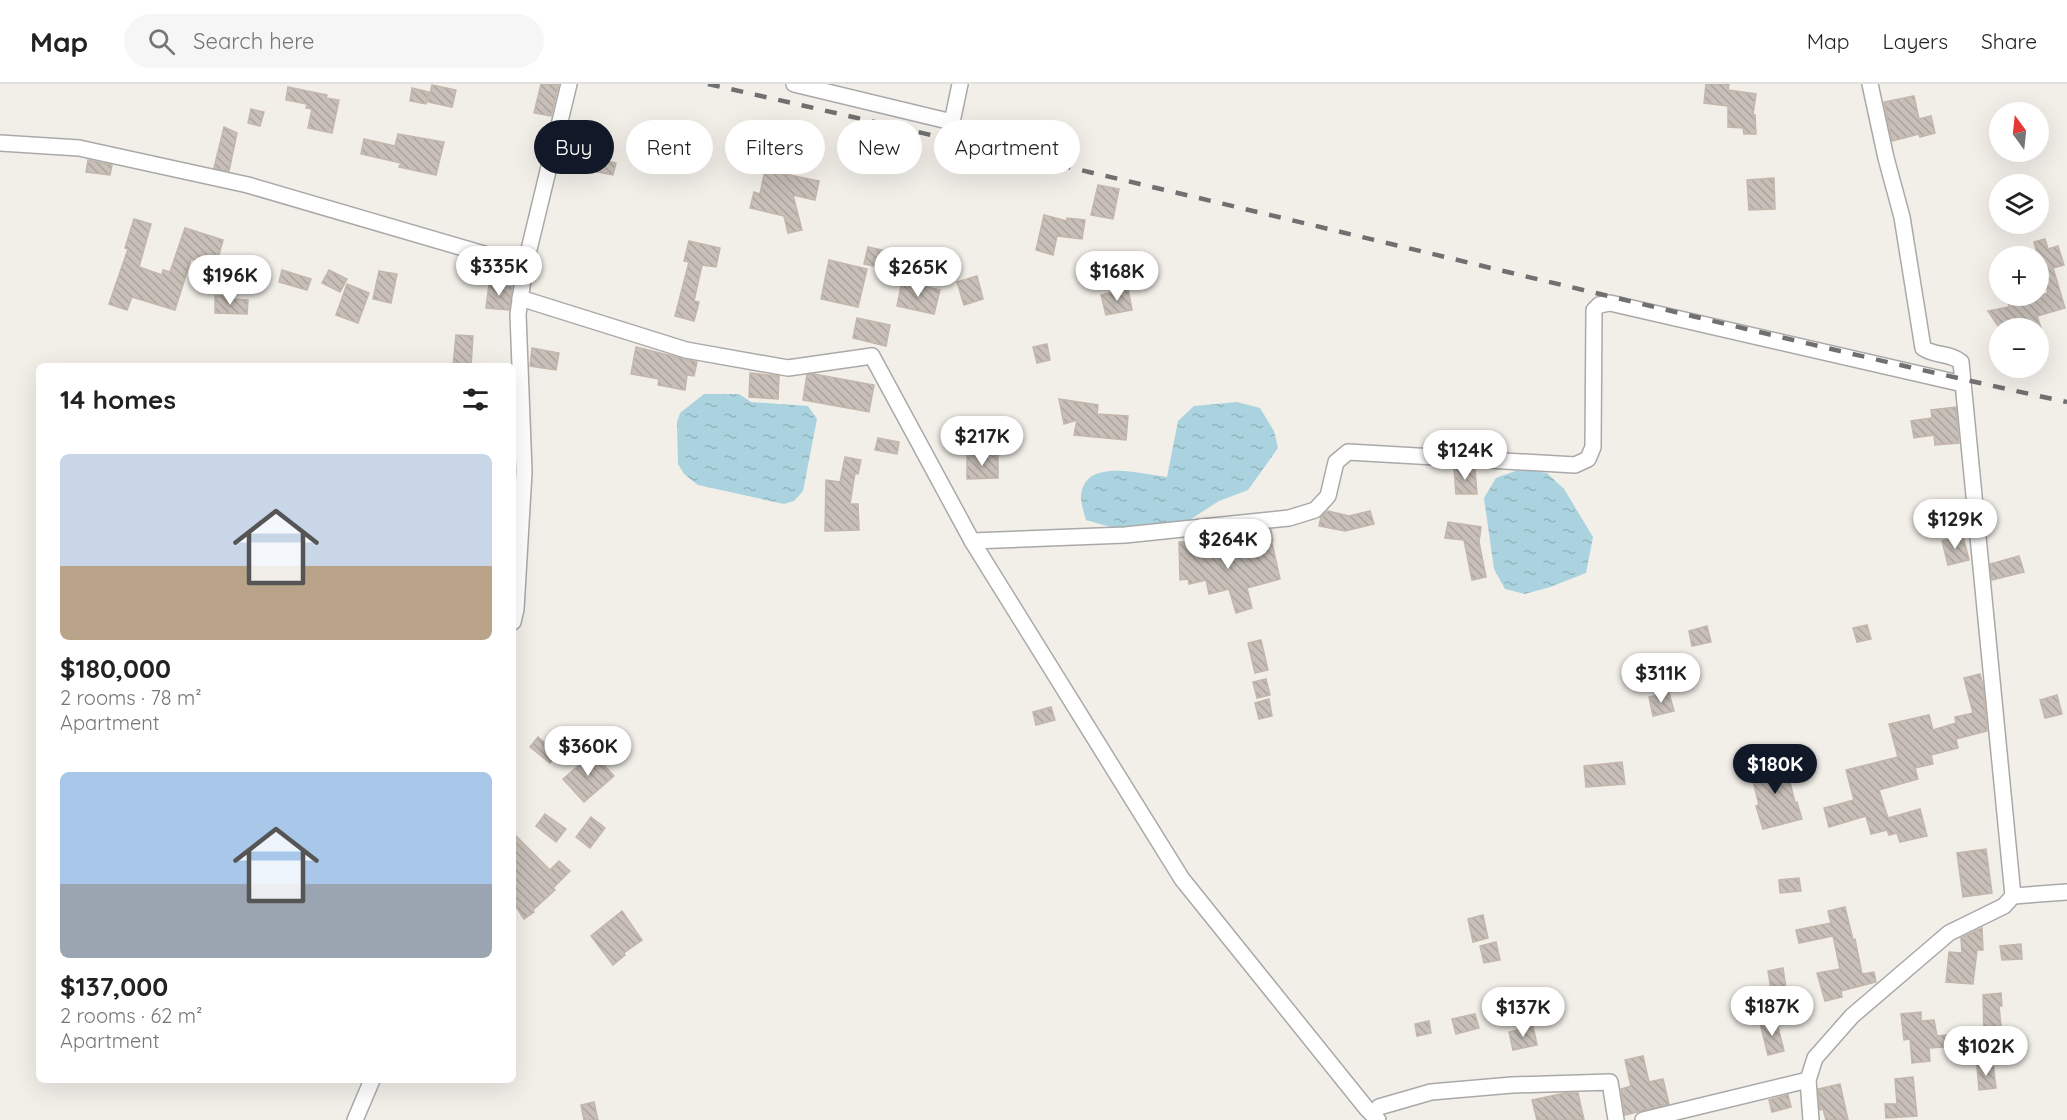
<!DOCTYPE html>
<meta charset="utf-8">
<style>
:root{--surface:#fff;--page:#f6f6f6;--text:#222;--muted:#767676;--line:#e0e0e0;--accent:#111827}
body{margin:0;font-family:Quicksand,sans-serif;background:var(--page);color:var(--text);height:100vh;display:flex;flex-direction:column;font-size:22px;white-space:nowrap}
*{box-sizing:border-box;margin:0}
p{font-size:20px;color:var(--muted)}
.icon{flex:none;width:33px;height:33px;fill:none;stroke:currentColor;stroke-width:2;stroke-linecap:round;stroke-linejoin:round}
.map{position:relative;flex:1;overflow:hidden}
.details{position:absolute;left:36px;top:279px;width:480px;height:720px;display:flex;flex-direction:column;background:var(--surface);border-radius:9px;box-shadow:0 6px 24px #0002}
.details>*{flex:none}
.top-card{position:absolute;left:534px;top:36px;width:570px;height:54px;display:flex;gap:12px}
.needle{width:39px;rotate:345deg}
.controls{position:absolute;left:1989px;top:18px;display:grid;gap:12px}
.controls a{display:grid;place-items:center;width:60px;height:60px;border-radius:50%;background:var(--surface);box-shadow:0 6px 24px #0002;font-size:30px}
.price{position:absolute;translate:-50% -51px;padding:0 14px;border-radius:21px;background:#fff;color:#222;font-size:20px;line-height:39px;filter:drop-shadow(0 2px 3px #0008)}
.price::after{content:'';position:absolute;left:50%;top:36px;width:18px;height:14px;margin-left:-9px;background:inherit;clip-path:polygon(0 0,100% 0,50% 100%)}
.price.selected{background:var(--accent);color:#fff}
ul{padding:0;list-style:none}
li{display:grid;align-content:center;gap:12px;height:318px;padding:0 24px}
li span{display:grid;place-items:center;height:186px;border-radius:9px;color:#555}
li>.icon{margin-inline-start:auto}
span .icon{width:108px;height:108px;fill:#fffc;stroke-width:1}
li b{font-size:26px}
h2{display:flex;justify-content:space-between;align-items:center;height:72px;padding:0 24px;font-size:26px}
.pill{padding:0 21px;border-radius:27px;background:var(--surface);box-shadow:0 6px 24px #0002;font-size:21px;line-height:54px}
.pill.selected{background:var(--accent);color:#fff}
header{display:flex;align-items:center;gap:36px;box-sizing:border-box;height:84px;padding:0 30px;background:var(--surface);border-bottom:2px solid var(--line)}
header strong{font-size:28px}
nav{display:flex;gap:33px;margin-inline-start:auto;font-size:21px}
.search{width:420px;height:54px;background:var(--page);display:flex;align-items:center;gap:15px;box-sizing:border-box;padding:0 21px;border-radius:33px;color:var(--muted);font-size:22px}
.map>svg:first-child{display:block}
</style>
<header>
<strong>Map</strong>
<div class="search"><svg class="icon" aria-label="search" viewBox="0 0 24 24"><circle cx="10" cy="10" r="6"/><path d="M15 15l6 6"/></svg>Search here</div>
<nav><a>Map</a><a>Layers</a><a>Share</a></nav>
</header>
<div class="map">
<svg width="2067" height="1036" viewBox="0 0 2067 1036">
<defs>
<pattern id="water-ripples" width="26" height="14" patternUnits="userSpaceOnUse" patternTransform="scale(1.5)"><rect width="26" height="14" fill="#aad3df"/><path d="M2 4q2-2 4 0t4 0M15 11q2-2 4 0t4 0" fill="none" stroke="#92b5bf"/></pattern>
<pattern id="building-back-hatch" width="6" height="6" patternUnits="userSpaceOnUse" patternTransform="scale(1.5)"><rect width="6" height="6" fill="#c7bfb8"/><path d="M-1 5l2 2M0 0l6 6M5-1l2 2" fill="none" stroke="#aba49e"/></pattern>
</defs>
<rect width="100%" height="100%" fill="#f2efe9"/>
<g fill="url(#water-ripples)">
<path d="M704,310h35l12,8 57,4 9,13 -14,72 -9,10 -10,3 -86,-19 -14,-11 -6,-10 -1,-42 3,-9z"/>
<path d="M1237,318l23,6 14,23 4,17 -30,42 -29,11 -42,27 -52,3 -39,-11c-2,-7 -5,-16 -5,-23 2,-41 62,-22 86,-20l11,-56 16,-15z"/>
<path d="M1521,385l26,4 17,16 29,48 -7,36 -36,14 -25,7 -20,-5 -11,-20 -10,-71 12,-20z"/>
</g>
<g fill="url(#building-back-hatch)" stroke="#c4b6ab" stroke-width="1.5">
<path d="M541,0h18l-8,32 -17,-3z"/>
<path d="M1706,0h23l-1,6 28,4 -3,21h2l1,19h-12l-1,-6 -15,-1v-21l-24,-3z"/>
<path d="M432,1l24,5 -4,17 -24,-5z"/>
<path d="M288,3l39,8 -1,3 13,2 -7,33 -24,-5 4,-19 -6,-1 1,-4 -21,-4z"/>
<path d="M412,4l17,4 -3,12 -16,-3z"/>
<path d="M1914,12l5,23 12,-3 4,17 -15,4 -1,-3 -27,7 -8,-39z"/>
<path d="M251,25l13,3 -4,14 -12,-3z"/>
<path d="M570,38l32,7 -8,37 -33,-7z"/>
<path d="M224,43l13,6 -8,38 -15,-3z"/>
<path d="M398,50l46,8 -8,33 -37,-8 2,-4 -40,-9 3,-15 31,7z"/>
<path d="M599,75l17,4 -3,12 -16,-3z"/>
<path d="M88,76l24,5 -2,10 -24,-3z"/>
<path d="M765,86l54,11 -4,19 -22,-5 9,35 -14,3 -4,-17 -34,-8 4,-16 6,2z"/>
<path d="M1774,94l1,31 -26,1 -2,-30z"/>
<path d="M1098,101l21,4 -6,30 -22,-4z"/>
<path d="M1044,131l23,6v-3l18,2 -3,19 -25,-3 -4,19 -17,-5z"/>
<path d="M134,135l17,5 -12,43 23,8 1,-5 7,2 15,-44 38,12 -7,26 -25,-7 -16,51 -43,-13 -5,13 -18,-6 19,-55 -3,-1z"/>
<path d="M2045,155l3,10 10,-3 6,19 -11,3 12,40 -28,8 4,12h-23l-2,-4 -18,2 -10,-15 21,-4 -2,-11h16l1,4 24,-7 -14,-51z"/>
<path d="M689,157l31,7 -4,19 -14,-2 -8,36 5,1 -5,19 -19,-5 14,-54 -5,-1z"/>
<path d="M868,163l29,6 -4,17 -29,-6z"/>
<path d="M829,176l38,9 -9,38 -37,-8z"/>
<path d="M282,186l29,9 -4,11 -28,-8z"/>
<path d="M329,186l18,9 -7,13 -18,-9z"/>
<path d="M379,187l18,3 -6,29 -18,-4z"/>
<path d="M977,192l6,23 -19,6 -7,-23z"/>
<path d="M902,197l38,9 -6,24 -37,-8z"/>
<path d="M347,200l22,9 -11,30 -22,-8z"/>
<path d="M489,200l23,3 -3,23 -23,-2z"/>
<path d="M1128,205l4,21 -26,5 -5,-20z"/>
<path d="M215,212h16v3l17,1 -1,14 -32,-1z"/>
<path d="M857,234l33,7 -4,21 -33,-8z"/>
<path d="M456,251l17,1 -2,30h-18z"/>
<path d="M1047,260l3,16 -13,3 -4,-16z"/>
<path d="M636,263l61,15 -3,14 -7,-1 -2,15 -27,-5 1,-6 -28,-5z"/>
<path d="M532,264l27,5 -3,17 -26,-4z"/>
<path d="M750,289l29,3 -1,23 -29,-2z"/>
<path d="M814,290l60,11 -5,27 -66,-12 4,-25z"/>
<path d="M1059,315l39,6 -1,9 31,2 -2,24 -52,-5 3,-15 -13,4z"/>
<path d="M1956,323l3,36 -24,2 -1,-10 -20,3 -3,-17 21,-3 -1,-8z"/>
<path d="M878,354l21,4 -2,12 -22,-4z"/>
<path d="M998,371v23l-31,1v-23z"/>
<path d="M845,373l16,3 -3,14 -3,-1 -5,31h8l1,26 -34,1 1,-51 14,2z"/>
<path d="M1454,384l21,1 2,25h-21z"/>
<path d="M1328,427l21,5 21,-5 4,13 -29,7 -26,-5 2,-9z"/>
<path d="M1448,438l33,5 -2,15 7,35 -14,3 -8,-40 -19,-2z"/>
<path d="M1271,446l2,11 -13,3 -3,-13z"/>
<path d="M1963,452l6,24 -21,5 -6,-24z"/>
<path d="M1179,458h33v15l33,-5 27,-9 8,36 -33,9 5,20 -16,5 -7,-24 -20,5 -3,-14 -17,4 -1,-5 -8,1z"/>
<path d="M2019,472l5,16 -32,8 -2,-16z"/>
<path d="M1867,541l4,14 -14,3 -4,-14z"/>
<path d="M1707,542l4,16 -19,4 -3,-15z"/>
<path d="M1261,556l7,30 -13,3 -7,-30z"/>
<path d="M1980,590l3,11 4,46 -31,8 2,9 -27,7 2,9 -18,4 3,11 -39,11 9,28 32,-9 7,27 -27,6 -3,-9 -8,2 -2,-5 -16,4 -5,-18 -37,11 -5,-19 30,-8 -8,-30 52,-13 -9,-33 40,-9 4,15 23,-7 -1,-6 18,-4 -9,-35z"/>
<path d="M1266,595l4,16 -13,3 -4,-16z"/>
<path d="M1669,609l5,18 -21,5 -4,-19z"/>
<path d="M2057,611l5,19 -17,4 -5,-18z"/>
<path d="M1269,615l3,17 -13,3 -4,-16z"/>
<path d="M1051,623l4,13 -19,5 -3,-13z"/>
<path d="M538,653l20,17 -8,9 -20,-16z"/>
<path d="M593,669l21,23 -30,26 -21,-23z"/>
<path d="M1785,677l10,42 2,-1 5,17 -39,10 -7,-23 3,-1 -9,-36z"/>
<path d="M1622,678l3,22 -39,3 -2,-21z"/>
<path d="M545,730l21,15 -10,13 -20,-16z"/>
<path d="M591,733l14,11 -15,20 -14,-11z"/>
<path d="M513,749l37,37 9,-9 11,10 -17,17 2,2 -22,20 1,2 -10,7 -11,-17z"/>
<path d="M1986,765l6,44 -29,4 -6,-44z"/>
<path d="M1799,794l2,13 -21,2 -1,-13z"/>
<path d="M1845,823l8,33 2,-1 7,35 12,-2 2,10 -35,9 1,6 -17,4 -8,-28 23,-4 -7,-33 -34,7 -3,-13 35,-7 -3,-12z"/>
<path d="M622,827l20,29 -18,13 1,2 -12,10 -22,-29z"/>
<path d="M1483,831l5,23 -15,4 -5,-23z"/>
<path d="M1982,844l1,22h-6l-4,34 -27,-2 3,-30 13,1 -1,-15z"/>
<path d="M1496,858l4,18 -16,3 -4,-17z"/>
<path d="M2021,860l1,15 -20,1 -2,-14z"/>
<path d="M1783,884l3,20 -15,2 -3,-19z"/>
<path d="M2001,909l1,13h-3l3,30 -18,2 -1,-43z"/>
<path d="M1921,928v9l13,-1 3,16 20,-2 1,12 -29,2 1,13 -18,2 -2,-24 -6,1 -3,-26z"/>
<path d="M1475,930l4,14 -23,6 -4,-15z"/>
<path d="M1776,935l8,32 -16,4 -8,-32z"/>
<path d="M1429,937l2,12 -14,3 -2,-12z"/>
<path d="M1533,942l4,19 -24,5 -4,-18z"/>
<path d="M1643,972l6,26 14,-3 6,25 -44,11 -4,-26 10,-3 -6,-26z"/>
<path d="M1993,980l3,24 -17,2 -2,-24z"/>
<path d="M1913,993l4,39 -31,2 -1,-14h12l-2,-25z"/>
<path d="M1840,1000l8,36h-22l-3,-11 -3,1 -2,-21z"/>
<path d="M1565,1009h13l6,27h-47l-5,-20z"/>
<path d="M1788,1011l3,12 -19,5 -3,-12z"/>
<path d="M594,1018l4,18h-14l-3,-15z"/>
</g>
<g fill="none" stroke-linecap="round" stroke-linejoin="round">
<g stroke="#a9a9a9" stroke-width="18">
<g id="minor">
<path d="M794,0l158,38 8,-38"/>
<path d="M0,59l79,5 169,37 277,81"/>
<path d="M520,214l166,52 102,18 84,-12 100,185 210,338 185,230 11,11"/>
<path d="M972,457l153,-6 164,-17 26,-8 13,-14 8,-34 12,-10 227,13 13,-6 5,-12 1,-137 5,-5 11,-2 353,81"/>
<path d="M513,538l3,-13 8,-137 -6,-158 7,-48 44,-182"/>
<path d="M2013,812l54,-4"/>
<path d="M1379,1023l52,-15 81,-7 98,-3 6,38"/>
<path d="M355,1036l17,-40"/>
<path d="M1643,1036l165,-40"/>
<path d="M1811,1036l-3,-40 7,-22 37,-42 97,-83 55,-27 9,-10 -52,-534c-10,-9 -27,-6 -38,-14l-21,-131 -16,-59 -16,-74"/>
</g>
</g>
<use href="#minor" stroke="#fff" stroke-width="15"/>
<path stroke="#707070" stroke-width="4.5" stroke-dasharray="12 12" stroke-linecap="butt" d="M708,0c271,61 542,126 812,191 182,43 364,88 547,127"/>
</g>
</svg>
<div class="controls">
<a><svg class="needle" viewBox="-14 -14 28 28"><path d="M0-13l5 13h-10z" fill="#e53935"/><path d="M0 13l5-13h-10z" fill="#767676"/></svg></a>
<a><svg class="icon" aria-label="layers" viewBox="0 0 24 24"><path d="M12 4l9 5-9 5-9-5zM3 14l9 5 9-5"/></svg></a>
<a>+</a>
<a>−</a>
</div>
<b class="price" style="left:499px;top:213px">$335K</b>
<b class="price" style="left:918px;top:214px">$265K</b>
<b class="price" style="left:1117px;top:218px">$168K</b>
<b class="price" style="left:230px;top:222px">$196K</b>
<b class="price" style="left:982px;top:383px">$217K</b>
<b class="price" style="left:1465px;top:397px">$124K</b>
<b class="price" style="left:1955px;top:466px">$129K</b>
<b class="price" style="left:1228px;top:486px">$264K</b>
<b class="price" style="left:1661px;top:620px">$311K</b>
<b class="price" style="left:588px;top:693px">$360K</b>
<b class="price selected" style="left:1775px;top:711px">$180K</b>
<b class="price" style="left:1772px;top:953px">$187K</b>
<b class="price" style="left:1523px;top:954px">$137K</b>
<b class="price" style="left:1986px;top:993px">$102K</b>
<div class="top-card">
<a class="pill selected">Buy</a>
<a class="pill">Rent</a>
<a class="pill">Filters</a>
<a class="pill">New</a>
<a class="pill">Apartment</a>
</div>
<section class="details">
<h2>14 homes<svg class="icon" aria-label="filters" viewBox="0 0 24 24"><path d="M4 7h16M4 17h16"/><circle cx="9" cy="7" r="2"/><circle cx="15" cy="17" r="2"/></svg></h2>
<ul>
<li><span style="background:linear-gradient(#c9d6e8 60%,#b9a48a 0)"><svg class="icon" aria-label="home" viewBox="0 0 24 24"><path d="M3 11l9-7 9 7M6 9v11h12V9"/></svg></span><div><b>$180,000</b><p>2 rooms · 78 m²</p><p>Apartment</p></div></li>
<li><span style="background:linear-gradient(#a9c7e8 60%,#9aa5b1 0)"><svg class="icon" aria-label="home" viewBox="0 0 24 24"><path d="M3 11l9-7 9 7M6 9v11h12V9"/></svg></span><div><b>$137,000</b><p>2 rooms · 62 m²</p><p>Apartment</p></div></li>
</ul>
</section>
</div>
